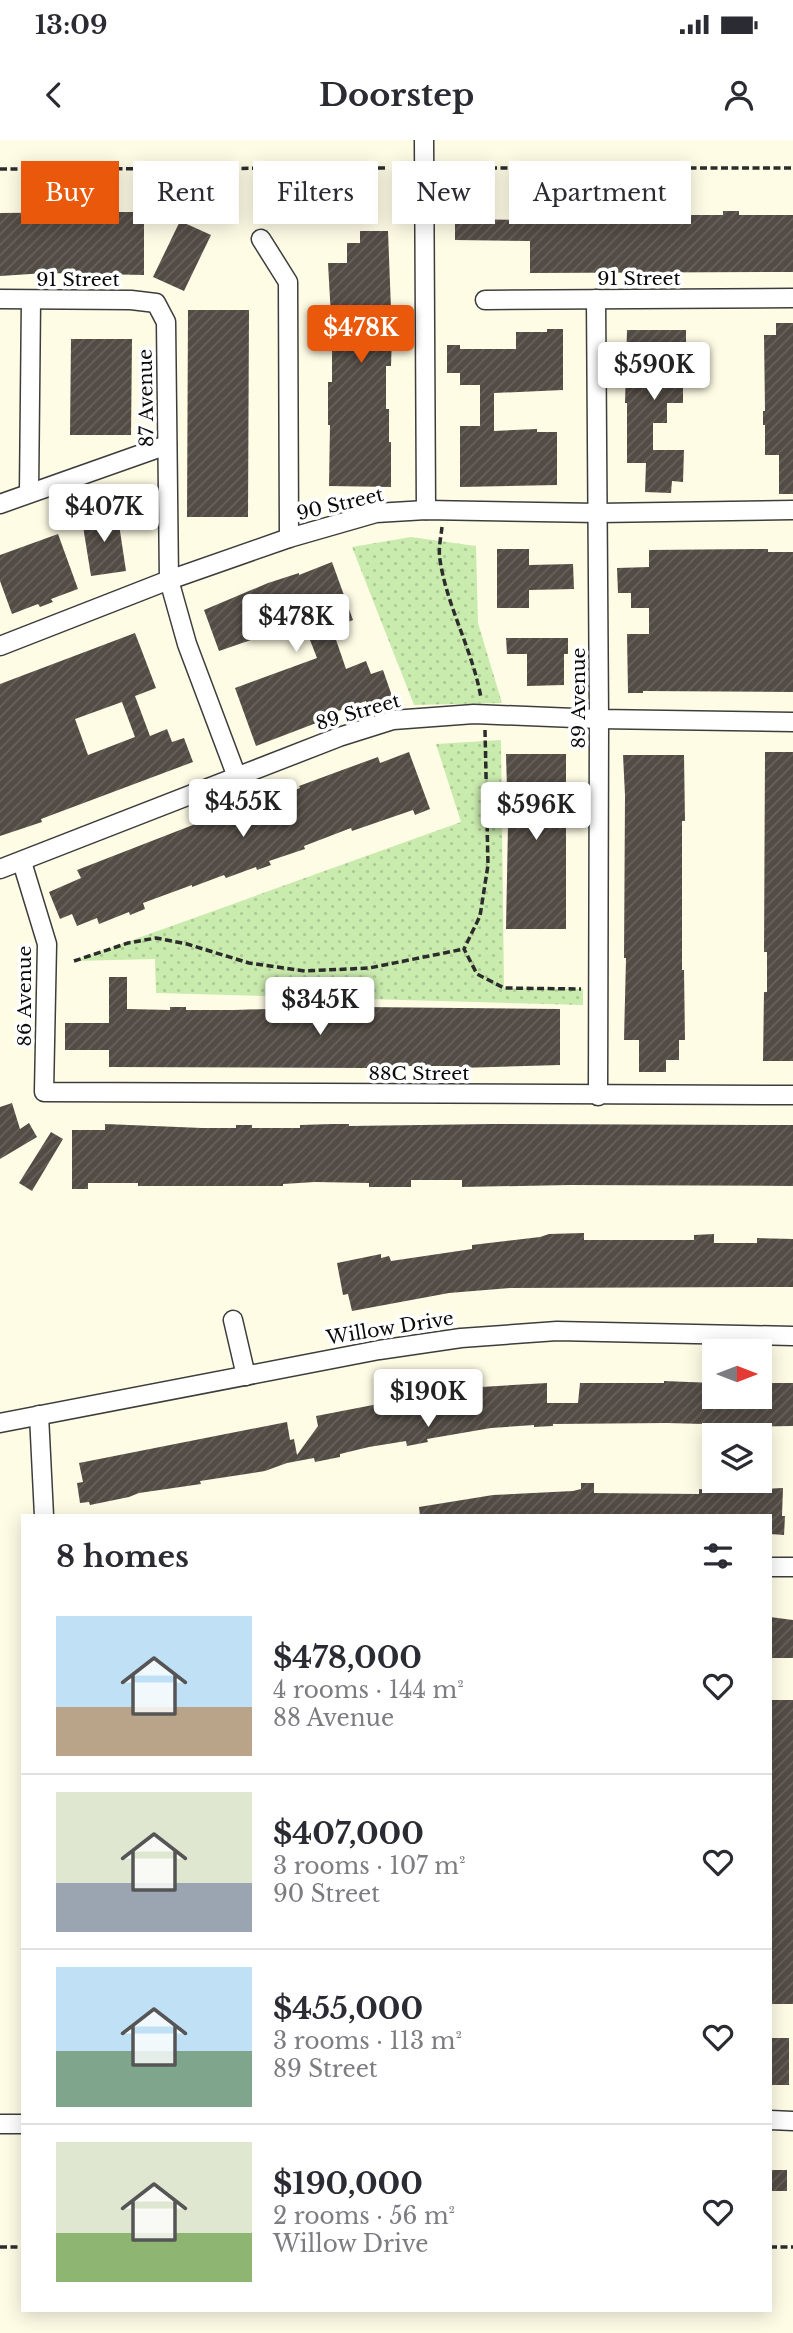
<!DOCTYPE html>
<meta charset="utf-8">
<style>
:root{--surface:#fff;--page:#f2f2f3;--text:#2b2b33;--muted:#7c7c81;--line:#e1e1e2;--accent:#ea580c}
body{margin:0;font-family:"Libre Baskerville",serif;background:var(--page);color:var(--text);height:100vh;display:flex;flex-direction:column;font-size:26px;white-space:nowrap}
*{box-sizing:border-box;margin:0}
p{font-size:23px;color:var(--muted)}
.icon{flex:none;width:38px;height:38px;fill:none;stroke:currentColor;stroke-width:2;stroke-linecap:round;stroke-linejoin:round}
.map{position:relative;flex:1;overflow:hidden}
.sheet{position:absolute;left:21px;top:1374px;width:751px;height:798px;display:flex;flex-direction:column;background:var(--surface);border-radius:0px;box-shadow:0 4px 18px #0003}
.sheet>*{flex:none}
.hud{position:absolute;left:21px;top:21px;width:752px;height:63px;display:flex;gap:14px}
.needle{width:46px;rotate:90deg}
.buttons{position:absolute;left:702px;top:1199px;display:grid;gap:14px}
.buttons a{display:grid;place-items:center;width:70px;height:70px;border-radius:0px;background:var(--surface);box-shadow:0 4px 18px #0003;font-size:35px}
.price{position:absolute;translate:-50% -60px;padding:0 16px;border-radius:7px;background:#fff;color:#222;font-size:23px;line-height:46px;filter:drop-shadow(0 2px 4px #0008)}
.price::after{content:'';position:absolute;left:50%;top:42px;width:21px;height:16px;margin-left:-10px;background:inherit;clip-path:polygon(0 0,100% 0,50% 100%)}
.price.current{background:var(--accent);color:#fff}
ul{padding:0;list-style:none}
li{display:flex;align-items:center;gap:21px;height:175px;padding:0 35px}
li+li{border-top:2px solid var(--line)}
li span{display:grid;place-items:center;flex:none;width:196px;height:140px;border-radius:0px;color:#555}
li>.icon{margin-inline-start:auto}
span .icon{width:84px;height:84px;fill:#fffc;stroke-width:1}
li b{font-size:30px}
h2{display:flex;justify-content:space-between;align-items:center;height:84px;padding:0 35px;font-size:30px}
.tag{padding:0 24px;border-radius:0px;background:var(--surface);box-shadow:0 4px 18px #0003;font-size:24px;line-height:63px}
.tag.current{background:var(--accent);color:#fff}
.status{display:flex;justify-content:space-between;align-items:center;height:49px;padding:0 35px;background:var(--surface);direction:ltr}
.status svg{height:19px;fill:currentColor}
header{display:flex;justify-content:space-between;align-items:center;height:91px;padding:0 35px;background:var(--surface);font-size:32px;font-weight:800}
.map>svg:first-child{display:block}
</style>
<div class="status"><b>13:09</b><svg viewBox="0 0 49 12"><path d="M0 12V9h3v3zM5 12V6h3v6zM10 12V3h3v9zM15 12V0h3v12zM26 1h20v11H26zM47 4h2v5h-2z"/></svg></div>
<header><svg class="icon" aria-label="back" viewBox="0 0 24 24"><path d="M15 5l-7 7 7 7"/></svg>Doorstep<svg class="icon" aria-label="person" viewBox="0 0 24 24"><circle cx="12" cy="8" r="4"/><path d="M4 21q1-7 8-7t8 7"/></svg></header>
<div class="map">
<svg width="793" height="2193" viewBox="0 0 793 2193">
<defs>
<pattern id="grass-dots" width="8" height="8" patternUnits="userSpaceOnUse" patternTransform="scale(1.75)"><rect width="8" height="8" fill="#caebae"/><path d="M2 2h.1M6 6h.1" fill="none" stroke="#acc894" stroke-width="1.8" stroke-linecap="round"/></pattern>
<pattern id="building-hatch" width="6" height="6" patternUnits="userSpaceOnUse" patternTransform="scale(1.75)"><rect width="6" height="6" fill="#534c45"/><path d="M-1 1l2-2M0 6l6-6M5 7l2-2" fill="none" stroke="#67615c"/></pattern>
</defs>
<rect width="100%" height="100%" fill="#fffce6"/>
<g fill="url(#grass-dots)">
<path d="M411,397l65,9 2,77 24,80 -88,2 -62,-158z"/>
<path d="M501,600l3,248 79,1v16l-427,-12 -1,-34 -81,2 387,-139 -25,-78z"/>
</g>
<g fill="url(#building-hatch)" fill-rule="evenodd">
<path d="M627,71h15v4h81v-4h16v4h54v57l-263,1v-32l-75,-1v-21l75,1v-5h97z"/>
<path d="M110,72h34v63l-98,-2 -46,3v-63z"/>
<path d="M180,81l31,14 -27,56 -31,-14z"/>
<path d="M360,91h28l4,104 -1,31h-5v43h3v33h2v45l-62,-1 1,-61h-2v-43h4v-47l-4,-72h19v-20h13z"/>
<path d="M188,170h61l-1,207h-61z"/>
<path d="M776,183h17v171h-14v-39h-14v-30h-2v-14h2l-1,-76h12z"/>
<path d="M547,189h16v61l-69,3v38l43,-2v3h20v53l-97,2v-61h20v-41h-20v-12h-13v-28h13v4h56v-17h31z"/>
<path d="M627,190h59v14h-3v59h-16v20h-14v27h31l-1,32 -11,-1 -1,12 -26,-1 1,-29h-19v-60h-2z"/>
<path d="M71,199h61l-1,96h-61z"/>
<path d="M117,371l9,60 -35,5 -9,-56 20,-3 -1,-4z"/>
<path d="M58,394l20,55 -27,10 2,3 -13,5 -2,-3 -26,10 -12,-33v-26z"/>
<path d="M497,409h32v16l44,-1 1,25 -45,1v18h-32z"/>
<path d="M752,409h16v3h25v140l-150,-1v2h-15l-1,-59h22v-26h-18v-15h-13l-1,-25 32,-1v-17z"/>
<path d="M332,422l21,58 -21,8 14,41 20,-8 5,13 12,-4 9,26 -25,9 -1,-4 -36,13 2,3 -76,29 -21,-58 82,-30 -14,-36 -84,29 -15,-41 64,-27 31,-10v2z"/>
<path d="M135,493l21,55 -21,8 15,40 17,-7 5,13 12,-4 9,24 -152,57 1,3 -42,14v-152zM122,562l13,35 -47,18 -13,-36z"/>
<path d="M506,498h62v16h-4v31l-37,1v-32h-20z"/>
<path d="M409,612l21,57 -15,6 -2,-5 -61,21 -1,-3 -47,18 1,3 -36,12 2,4 -14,5 -1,-3 -30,11 -2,-3 -32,12v-2l-49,18 2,6 -15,6 -1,-3 -30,12 -2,-6 -20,8 -5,-12 -12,5 -11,-27 32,-14 -4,-8 139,-54 1,4 83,-32 -1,-2 46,-17 33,-12 2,6z"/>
<path d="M765,612h28v309h-30l1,-69h3v-40h-3z"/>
<path d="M506,614h60v175h-60l2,-104z"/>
<path d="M623,615h61l1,66h-3v149h2l1,70h-6v20h-13v12h-27v-32h-15l2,-82h-2l1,-163z"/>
<path d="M109,837h18v32l43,1v-3h16v3h48l32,-1v-2h16v3h80v-3l198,2v56l-101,3v-2h-51l-40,2 -259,-1v-17h-44v-27h44z"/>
<path d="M12,963l8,26 9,-6 8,14 -37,22v-52z"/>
<path d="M105,984l97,4h34v-3h16v3h48v-3l33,-1h16v2l144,-2 300,1v61l-224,-1 -107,2v-7h-51v7h-42v-4l-54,-1 -32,2v2h-145v-3h-50v6h-16v-59h33z"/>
<path d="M51,992l12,7 -31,52 -13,-8z"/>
<path d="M584,1093v7h110v-5l20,-1v9h43v-5l36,1v48l-283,1 -61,5 -97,18 -4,-17 -5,1 -6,-32 44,-9v4l8,-2 2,5 81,-12v-4l68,-8 9,-3z"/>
<path d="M664,1241l50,2v13h48l1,-13h30v43l-75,1v5h-14v-8l-37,-1 -114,1v2l-19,1v-2l-43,3 -64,11 1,3 -21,4 -1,-5 -37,6 -29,7v3l-25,5 -1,-4 -27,5 -22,8 -65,10 1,3 -62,9 -10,4 -39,8 -1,-3 -9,1 -3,-20 6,-1 -4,-19 208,-41 3,18 4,-1 3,16 21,-29 -2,-10 83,-16 82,-13 66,-4v20h31l2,-20h84z"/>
<path d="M581,1343h13v10l105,1v-5l23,2 61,-3 -1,28h-362l-1,-9 74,-12 80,-4 8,-2z"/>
<path d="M770,1376h15l-1,19 -14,-1z"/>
<path d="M770,1477l23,3v38h-23z"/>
<rect x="770" y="1560" width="23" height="304"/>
<path d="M770,1898h19v47h-17z"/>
<rect x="770" y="2030" width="17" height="21"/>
</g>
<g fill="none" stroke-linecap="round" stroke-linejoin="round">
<g stroke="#3d3d3d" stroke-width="21">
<g id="minor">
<path d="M424,0l2,370"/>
<path d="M261,99l27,43 1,256"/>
<path d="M0,159l131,1 25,3 10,19 3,258 18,64 50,133"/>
<path d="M596,159l3,420 -1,377"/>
<path d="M485,160l308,-2"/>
<path d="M29,353l2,-193"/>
<path d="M0,364l167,-59"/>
<path d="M0,506l169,-66 120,-42 87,-25 50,-3 172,3 195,-3"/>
<path d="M22,722l25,82 -3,148 749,3"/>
<path d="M0,729l339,-132 54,-17 81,-6 125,5 194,3"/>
<path d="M233,1180l13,56"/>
<path d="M39,1275l5,101"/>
<path d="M0,1283l379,-73 82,-12 96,-7 236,5"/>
<path d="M770,1427h23"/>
<path d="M770,1980l23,1"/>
<path d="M0,1984h23"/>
</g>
</g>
<g stroke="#2c2c2c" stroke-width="3.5" stroke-dasharray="7 3.5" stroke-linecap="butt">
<path d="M448,28h345"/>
<path d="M0,29l388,-1"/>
<path d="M442,387c-1,10 -4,22 -2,33 7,47 33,91 41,138"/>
<path d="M485,590l3,135 -8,51 -16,33 13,25 27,14 77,1"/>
<path d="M74,821l54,-18 28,-5 31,6 62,19 56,8 64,-3 95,-19"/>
<path d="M0,2107h23"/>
<path d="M770,2107h23"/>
</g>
<use href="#minor" stroke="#fff" stroke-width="18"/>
</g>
<g text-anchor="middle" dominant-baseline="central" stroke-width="7" stroke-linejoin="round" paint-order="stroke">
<g font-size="19" fill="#0a0a0a" stroke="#fff">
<text x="639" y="138">91 Street</text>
<text x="78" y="139">91 Street</text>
<text transform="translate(146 258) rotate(-91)">87 Avenue</text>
<text transform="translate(340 364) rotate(-13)">90 Street</text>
<text transform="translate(578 558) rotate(-90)">89 Avenue</text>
<text transform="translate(358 572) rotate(-16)">89 Street</text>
<text transform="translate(24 856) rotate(-90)">86 Avenue</text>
<text x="419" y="933">88C Street</text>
<text transform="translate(390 1188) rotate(-9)">Willow Drive</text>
</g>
</g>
</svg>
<div class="buttons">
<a><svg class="needle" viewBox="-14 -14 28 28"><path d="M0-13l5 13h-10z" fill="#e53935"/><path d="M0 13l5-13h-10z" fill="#7c7c81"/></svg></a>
<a><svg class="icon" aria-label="layers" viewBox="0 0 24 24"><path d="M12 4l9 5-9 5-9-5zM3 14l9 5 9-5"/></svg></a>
</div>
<b class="price current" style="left:361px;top:225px">$478K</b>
<b class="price" style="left:654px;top:262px">$590K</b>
<b class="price" style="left:104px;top:404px">$407K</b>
<b class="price" style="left:296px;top:514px">$478K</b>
<b class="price" style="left:243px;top:699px">$455K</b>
<b class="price" style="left:536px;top:702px">$596K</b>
<b class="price" style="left:320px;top:897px">$345K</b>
<b class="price" style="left:428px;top:1289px">$190K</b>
<div class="hud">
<a class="tag current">Buy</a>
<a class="tag">Rent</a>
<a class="tag">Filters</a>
<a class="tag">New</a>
<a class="tag">Apartment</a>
</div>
<section class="sheet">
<h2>8 homes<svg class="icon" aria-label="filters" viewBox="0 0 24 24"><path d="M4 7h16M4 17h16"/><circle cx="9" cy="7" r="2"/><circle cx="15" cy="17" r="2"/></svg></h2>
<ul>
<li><span style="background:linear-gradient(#bfe0f5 65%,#b9a48a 0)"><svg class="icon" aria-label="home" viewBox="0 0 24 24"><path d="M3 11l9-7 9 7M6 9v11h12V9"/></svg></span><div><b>$478,000</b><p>4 rooms · 144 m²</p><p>88 Avenue</p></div><svg class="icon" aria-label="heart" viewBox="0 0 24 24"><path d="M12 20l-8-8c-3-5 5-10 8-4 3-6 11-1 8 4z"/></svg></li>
<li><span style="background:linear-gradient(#dfe7d0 65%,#9aa5b1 0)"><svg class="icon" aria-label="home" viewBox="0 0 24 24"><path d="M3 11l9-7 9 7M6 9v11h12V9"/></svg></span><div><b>$407,000</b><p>3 rooms · 107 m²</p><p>90 Street</p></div><svg class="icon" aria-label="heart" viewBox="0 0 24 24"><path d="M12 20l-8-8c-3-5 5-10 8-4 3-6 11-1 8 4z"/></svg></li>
<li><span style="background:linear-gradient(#bfe0f5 60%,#7fa58c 0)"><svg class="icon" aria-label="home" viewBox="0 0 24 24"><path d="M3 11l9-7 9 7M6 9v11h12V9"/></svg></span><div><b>$455,000</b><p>3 rooms · 113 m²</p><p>89 Street</p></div><svg class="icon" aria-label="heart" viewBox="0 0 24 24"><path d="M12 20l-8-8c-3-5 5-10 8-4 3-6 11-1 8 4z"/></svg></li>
<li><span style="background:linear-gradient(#dfe7d0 65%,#8fb573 0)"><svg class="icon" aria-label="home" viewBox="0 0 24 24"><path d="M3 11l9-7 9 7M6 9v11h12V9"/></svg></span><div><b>$190,000</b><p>2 rooms · 56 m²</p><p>Willow Drive</p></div><svg class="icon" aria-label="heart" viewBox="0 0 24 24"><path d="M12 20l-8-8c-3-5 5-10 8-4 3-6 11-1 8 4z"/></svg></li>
</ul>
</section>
</div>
